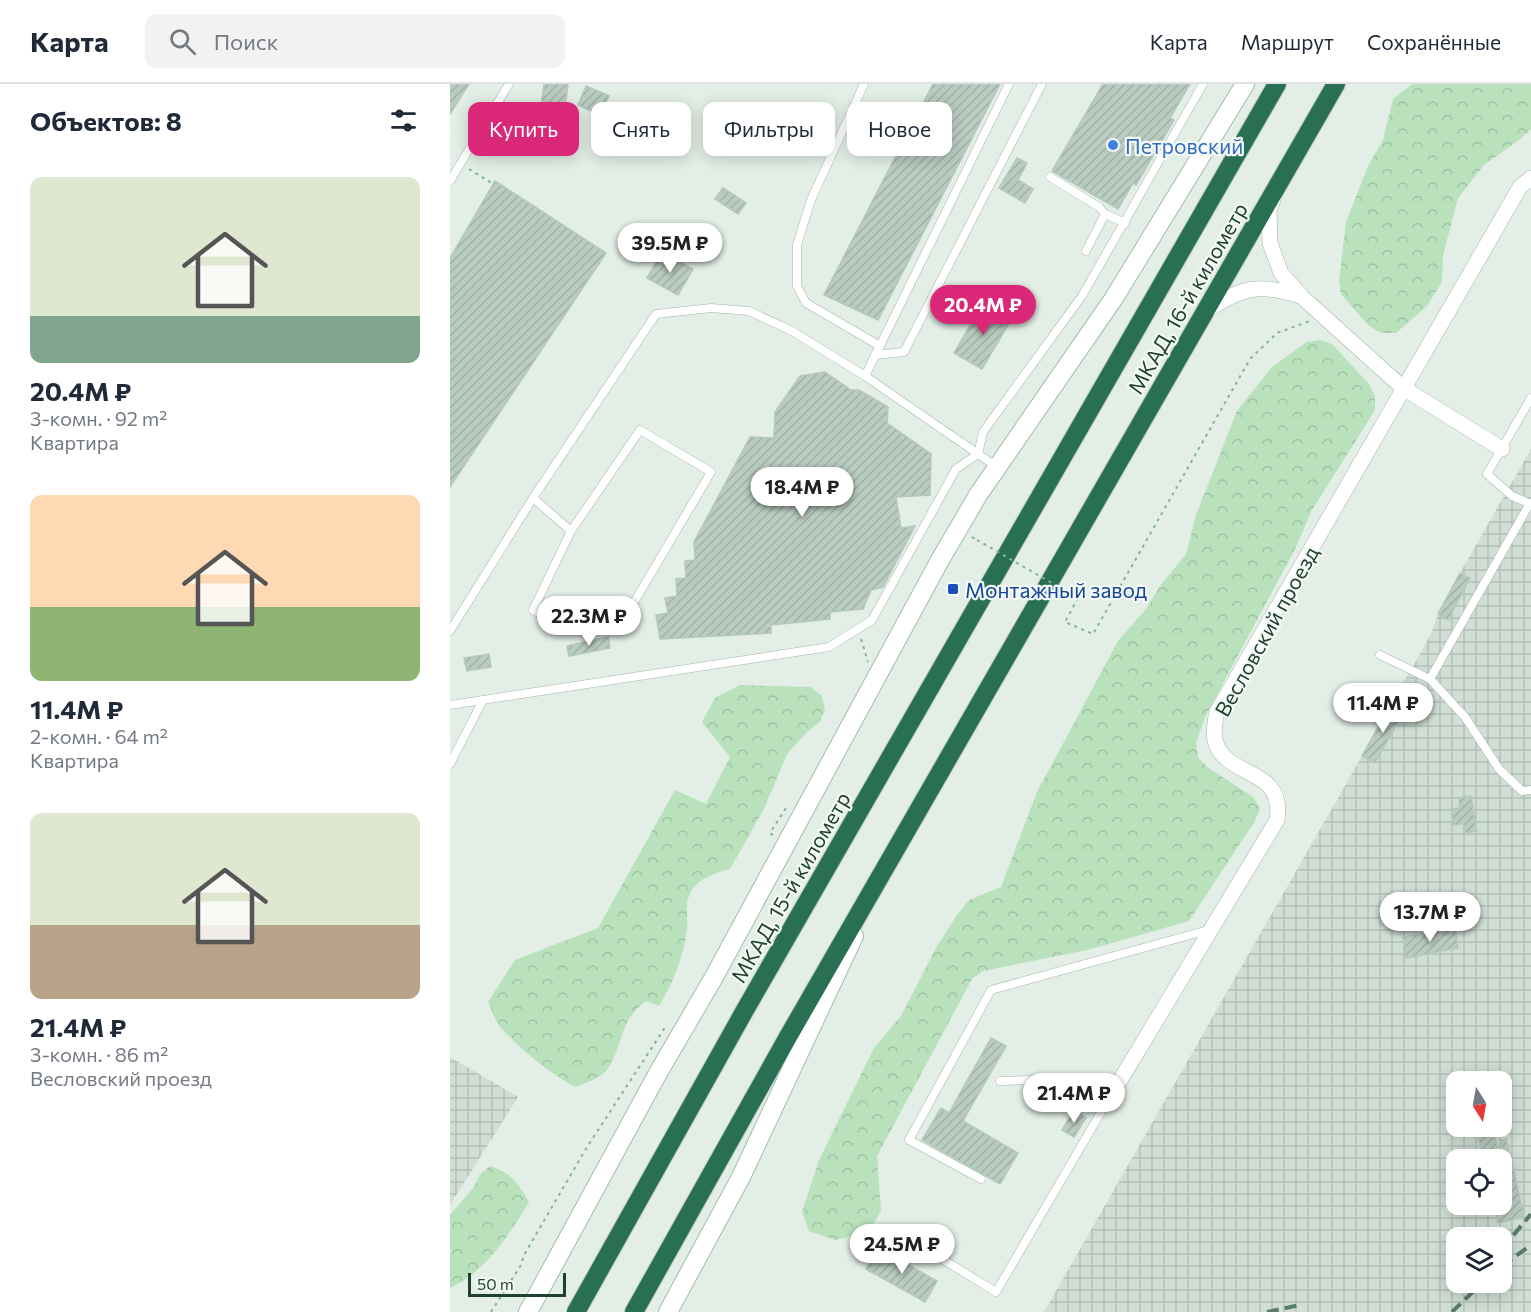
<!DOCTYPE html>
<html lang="ru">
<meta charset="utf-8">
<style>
:root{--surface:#fff;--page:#f2f2f3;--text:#1f2937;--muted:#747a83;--line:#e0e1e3;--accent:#db2777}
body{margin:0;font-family:Commissioner,sans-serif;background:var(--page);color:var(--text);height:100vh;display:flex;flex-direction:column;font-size:22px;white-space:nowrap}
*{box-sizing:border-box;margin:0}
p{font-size:20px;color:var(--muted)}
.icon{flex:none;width:33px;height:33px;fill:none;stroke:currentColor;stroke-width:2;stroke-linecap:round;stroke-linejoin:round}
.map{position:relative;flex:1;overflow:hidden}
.side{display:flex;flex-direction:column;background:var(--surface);width:450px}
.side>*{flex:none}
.top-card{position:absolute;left:18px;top:18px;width:570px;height:54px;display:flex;gap:12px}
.needle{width:39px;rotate:169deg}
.buttons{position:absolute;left:996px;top:987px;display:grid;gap:12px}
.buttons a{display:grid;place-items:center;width:66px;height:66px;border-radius:12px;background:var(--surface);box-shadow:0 3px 15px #0003;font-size:30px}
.scale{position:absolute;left:18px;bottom:15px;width:98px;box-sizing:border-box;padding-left:6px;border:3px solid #204032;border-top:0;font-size:16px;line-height:21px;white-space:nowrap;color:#204032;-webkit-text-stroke:4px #f3faf5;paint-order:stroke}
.price{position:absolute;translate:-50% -51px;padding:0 14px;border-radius:21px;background:#fff;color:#222;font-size:20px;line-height:39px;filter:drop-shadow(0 2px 3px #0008)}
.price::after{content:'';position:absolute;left:50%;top:36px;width:18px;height:14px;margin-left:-9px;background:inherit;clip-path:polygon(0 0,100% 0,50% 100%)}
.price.selected{background:var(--accent);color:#fff}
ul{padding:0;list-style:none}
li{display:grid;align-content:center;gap:12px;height:318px;padding:0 30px}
li span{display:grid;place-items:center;height:186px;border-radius:12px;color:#555}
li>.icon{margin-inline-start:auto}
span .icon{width:108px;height:108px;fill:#fffc;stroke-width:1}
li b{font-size:26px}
h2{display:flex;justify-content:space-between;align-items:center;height:72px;padding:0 30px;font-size:26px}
.tag{padding:0 21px;border-radius:12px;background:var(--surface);box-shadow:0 3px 15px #0003;font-size:21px;line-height:54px}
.tag.selected{background:var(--accent);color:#fff}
header{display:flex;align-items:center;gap:36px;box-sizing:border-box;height:84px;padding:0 30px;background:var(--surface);border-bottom:2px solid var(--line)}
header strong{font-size:28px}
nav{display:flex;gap:33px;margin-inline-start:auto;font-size:21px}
.search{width:420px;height:54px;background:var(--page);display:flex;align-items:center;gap:15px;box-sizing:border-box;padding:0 21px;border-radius:12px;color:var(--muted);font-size:22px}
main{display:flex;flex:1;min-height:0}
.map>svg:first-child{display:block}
</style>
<header>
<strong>Карта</strong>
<div class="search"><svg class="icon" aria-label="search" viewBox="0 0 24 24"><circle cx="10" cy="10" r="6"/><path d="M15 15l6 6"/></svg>Поиск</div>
<nav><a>Карта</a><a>Маршрут</a><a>Сохранённые</a></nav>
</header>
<main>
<section class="side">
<h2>Объектов: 8<svg class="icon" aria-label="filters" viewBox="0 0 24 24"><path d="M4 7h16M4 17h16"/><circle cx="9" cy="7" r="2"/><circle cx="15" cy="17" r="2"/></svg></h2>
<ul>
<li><span style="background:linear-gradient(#dfe7d0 75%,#7fa58c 0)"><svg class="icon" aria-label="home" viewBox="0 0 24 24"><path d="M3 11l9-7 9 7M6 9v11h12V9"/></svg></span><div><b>20.4M ₽</b><p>3-комн. · 92 m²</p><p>Квартира</p></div></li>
<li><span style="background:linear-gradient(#ffd9b3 60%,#8fb573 0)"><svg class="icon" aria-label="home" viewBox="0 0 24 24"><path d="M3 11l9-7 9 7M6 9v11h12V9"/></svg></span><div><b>11.4M ₽</b><p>2-комн. · 64 m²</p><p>Квартира</p></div></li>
<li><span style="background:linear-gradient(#dfe7d0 60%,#b9a48a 0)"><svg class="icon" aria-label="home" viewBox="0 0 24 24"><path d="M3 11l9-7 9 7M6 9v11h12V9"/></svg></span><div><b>21.4M ₽</b><p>3-комн. · 86 m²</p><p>Весловский проезд</p></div></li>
</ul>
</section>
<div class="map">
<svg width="1081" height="1228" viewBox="0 0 1081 1228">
<defs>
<pattern id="industrial-grid" width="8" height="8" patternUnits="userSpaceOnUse" patternTransform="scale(1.5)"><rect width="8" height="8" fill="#d0ded5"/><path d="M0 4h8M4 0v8" fill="none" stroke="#b2c0b7"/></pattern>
<pattern id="forest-crowns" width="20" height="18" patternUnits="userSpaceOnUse" patternTransform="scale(1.5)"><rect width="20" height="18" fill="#b9e1bc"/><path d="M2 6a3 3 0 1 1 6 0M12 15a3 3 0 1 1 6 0" fill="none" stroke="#9fc2a2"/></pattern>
<pattern id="building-hatch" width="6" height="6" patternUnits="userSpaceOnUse" patternTransform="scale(1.5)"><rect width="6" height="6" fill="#baccc1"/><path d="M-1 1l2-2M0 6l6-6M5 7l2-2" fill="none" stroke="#a0b0a6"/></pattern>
</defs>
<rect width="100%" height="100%" fill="#e2eee6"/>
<g fill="url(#industrial-grid)" fill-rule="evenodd">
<path d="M1081,365v863h-487l318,-556 69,-122 7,-20 22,-41zM1006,998h46v44h-46zM1006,1076h46v44h-46zM1006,1154h46v44h-46z"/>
<path d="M0,973l68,40 -68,108z"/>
</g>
<g fill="url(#forest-crowns)">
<path d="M962,0h119v45l-12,11 -35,25 -26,33 -15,57 -1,27 -15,24 -31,27h-15l-12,-7 -28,-32 -2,-13 7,-59 22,-56 15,-26 10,-41z"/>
<path d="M870,256l12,4 37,40 6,12v14l-63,100 -17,39 -90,168 -9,26 2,14 9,10 46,30 7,11 -5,13 -66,100 -102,29 -104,21 -11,8 -95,177 4,54 -7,13 -26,14 -13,3 -26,-9 -7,-19 17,-52 55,-112 27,-32 36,-70 21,-32 11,-14 32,-13 36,-95 81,-151 28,-32 14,-23 26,-32 10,-39 41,-104 35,-44 35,-25z"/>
<path d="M290,601l70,2 12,9 3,14 -5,12 -12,9 -21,23 -23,55 -34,60c-16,5 -34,9 -41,27 -4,9 -1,22 -2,32 -3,28 -14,55 -28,78l-13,-5c-29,21 -21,45 -40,70 -6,7 -21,12 -30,16 -24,-12 -57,-39 -75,-59 -6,-7 -9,-18 -13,-26l27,-42 83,-32 77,-138 31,14 24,-47 -28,-35 13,-24z"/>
<path d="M40,1082c23,8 27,16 39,36 -20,33 -43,69 -79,86v-73l23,-27 7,-13z"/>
</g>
<g fill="url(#building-hatch)" stroke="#b4c8bc" stroke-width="1.5">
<path d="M0,0h19l-19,30z"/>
<path d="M94,0h24l-6,47 -24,-3z"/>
<path d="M483,0h67l-122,236 -54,-25z"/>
<path d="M653,0h87l-20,34 4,2 -38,65 -3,-2 -15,26 -66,-38z"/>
<path d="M136,2l23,10 -9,19 -22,-10z"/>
<path d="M567,74l10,5 -9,17 15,9 -8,14 -26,-15z"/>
<path d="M45,97l111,72 -156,234v-229z"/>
<path d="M273,104l23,15 -8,11 -23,-15z"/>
<path d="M212,168l31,17 -15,26 -31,-17z"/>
<path d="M533,219l28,17 -29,49 -28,-16z"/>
<path d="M375,288l26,18h8l29,17 -1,16 44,31 -1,41 -34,2 5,31 14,-2 -32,61 -12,3 -8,19 -33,3v7l-59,6v8l-111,6 -4,-24 12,-2 -3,-15 12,-2 -1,-17 10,-1 -1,-17 10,-1 -1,-18 56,-105 24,1 1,-26 25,-36z"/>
<path d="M1010,489l10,5 -22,42 -10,-6z"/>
<path d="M158,553l2,11 -41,8 -2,-10z"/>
<path d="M39,570l2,13 -24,4 -3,-13z"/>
<path d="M941,620l13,7 -29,52 -13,-7z"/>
<path d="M1021,712l6,35 -13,2 -1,-10 -9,2 -3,-16 9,-1 -1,-10z"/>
<path d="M1005,844l3,20 -52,10 -3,-21z"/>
<path d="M541,954l15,8 -43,75 55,32 -18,31 -78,-44 19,-32 8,5z"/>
<path d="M624,1026l12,8 -12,19 -12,-7z"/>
<path d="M1026,1042h17l5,25 4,-1v-10l4,-1 18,78 -26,6 -4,-19h8v-44h-24v-5l4,-1z"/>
<path d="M428,1164l59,33 -12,21 -59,-33z"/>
</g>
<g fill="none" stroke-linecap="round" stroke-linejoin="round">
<g stroke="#a4b6ac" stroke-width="9">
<g id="lane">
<path d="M414,0l-53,116 -14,45v41l9,17 74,43"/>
<path d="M600,93l49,30 6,7"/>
<path d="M0,97l59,-97"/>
<path d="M636,167l19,-37 20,9"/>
<path d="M425,271l29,-3 138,-268"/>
<path d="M415,292l144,-292"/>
<path d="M1081,314l-44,76 25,22 19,8"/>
<path d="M83,414l38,33 69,-101 71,42 -78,132"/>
<path d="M114,542l-31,-16 38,-79"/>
<path d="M0,547l83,-133 123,-184 55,-6 38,3 43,20 73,45 132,91"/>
<path d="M930,571l50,24 35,38 34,52 23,22 9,-1"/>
<path d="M980,595l100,-176"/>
<path d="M0,621l379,-58 43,-27 84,-151 22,-15 5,-22 99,-136 121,-212"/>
<path d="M0,680l33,-64"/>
<path d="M531,1095l-72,-39 82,-150 217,-60"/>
<path d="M450,1149l96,59 111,-190 -40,-23 -67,2"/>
</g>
</g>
<g stroke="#a4b6ac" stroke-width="16">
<g id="street">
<path d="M823,116l-4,11 1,32 11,30 21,24 101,91 99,61"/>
<path d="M758,226c33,-23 53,-27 92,-14"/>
<path d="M657,1018l170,-282c9,-54 -53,-41 -62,-80 -2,-9 0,-19 2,-28l303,-525 11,-9"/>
</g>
</g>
<g stroke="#a2bdaf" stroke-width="20">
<g id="secondary">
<path d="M78,1228l130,-239 56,-96 226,-417 38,-65 136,-197 131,-214"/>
<path d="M218,1228l73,-135 113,-241"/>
</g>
</g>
<g stroke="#c1cac6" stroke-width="20">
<g id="highway">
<path d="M126,1228l169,-302 532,-926"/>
<path d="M184,1228l155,-277 547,-951"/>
</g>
</g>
<g stroke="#7fb49a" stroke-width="2" stroke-dasharray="3 4.5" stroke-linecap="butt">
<path d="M19,85l24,15"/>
<path d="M522,453l5,3"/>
<path d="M628,514l-13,24 28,12 157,-275 27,-26 33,-12"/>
<path d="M411,555l7,23"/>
<path d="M323,751l-3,-2 18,-28"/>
<path d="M41,1228l30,-47 3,-10 63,-108 79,-121"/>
</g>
<use href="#lane" stroke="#fff" stroke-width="8"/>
<use href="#street" stroke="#fff" stroke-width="15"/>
<use href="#secondary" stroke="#fff" stroke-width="18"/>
<use href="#highway" stroke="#296f54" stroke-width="18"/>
<g stroke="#5a7c6d" stroke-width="4" stroke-dasharray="12 6" stroke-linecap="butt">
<path d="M1052,1165l29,-35"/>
<path d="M1052,1182l29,-21"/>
<path d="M817,1228l33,-7"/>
<path d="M1002,1228l31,-30"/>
</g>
<path stroke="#7fb49a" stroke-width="2" stroke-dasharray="3 4.5" stroke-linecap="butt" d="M527,456l101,58"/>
</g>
<circle fill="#3f7fe0" stroke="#f3faf5" stroke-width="2" cx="663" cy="61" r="6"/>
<rect fill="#1a4fb4" stroke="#f3faf5" stroke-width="2" x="497" y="499" width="12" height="12" rx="3"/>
<g text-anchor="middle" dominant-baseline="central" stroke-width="4.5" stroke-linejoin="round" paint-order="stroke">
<g font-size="21" fill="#366cbe" stroke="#f3faf5" text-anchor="start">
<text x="675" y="61">Петровский</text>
</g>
<g font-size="21" fill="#204032" stroke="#f3faf5">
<text transform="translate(737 214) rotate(-60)">МКАД, 16-й километр</text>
<text transform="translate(816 547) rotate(-61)">Весловский проезд</text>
<text transform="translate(340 803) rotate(-60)">МКАД, 15-й километр</text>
</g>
<g font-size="21" fill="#164399" stroke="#f3faf5" text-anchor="start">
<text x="515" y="505">Монтажный завод</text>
</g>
</g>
</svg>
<div class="buttons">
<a><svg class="needle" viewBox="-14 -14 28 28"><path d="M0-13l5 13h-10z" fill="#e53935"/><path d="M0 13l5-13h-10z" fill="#747a83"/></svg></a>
<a><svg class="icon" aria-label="locate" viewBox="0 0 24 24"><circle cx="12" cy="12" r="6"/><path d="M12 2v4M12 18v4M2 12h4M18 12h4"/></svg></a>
<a><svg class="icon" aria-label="layers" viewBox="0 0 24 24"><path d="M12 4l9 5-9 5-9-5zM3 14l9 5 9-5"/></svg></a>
</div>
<div class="scale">50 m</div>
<b class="price" style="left:220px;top:190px">39.5M ₽</b>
<b class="price selected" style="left:533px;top:252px">20.4M ₽</b>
<b class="price" style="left:352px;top:434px">18.4M ₽</b>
<b class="price" style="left:139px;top:563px">22.3M ₽</b>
<b class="price" style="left:933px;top:650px">11.4M ₽</b>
<b class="price" style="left:980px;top:859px">13.7M ₽</b>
<b class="price" style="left:624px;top:1040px">21.4M ₽</b>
<b class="price" style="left:452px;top:1191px">24.5M ₽</b>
<div class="top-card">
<a class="tag selected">Купить</a>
<a class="tag">Снять</a>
<a class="tag">Фильтры</a>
<a class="tag">Новое</a>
</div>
</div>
</main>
